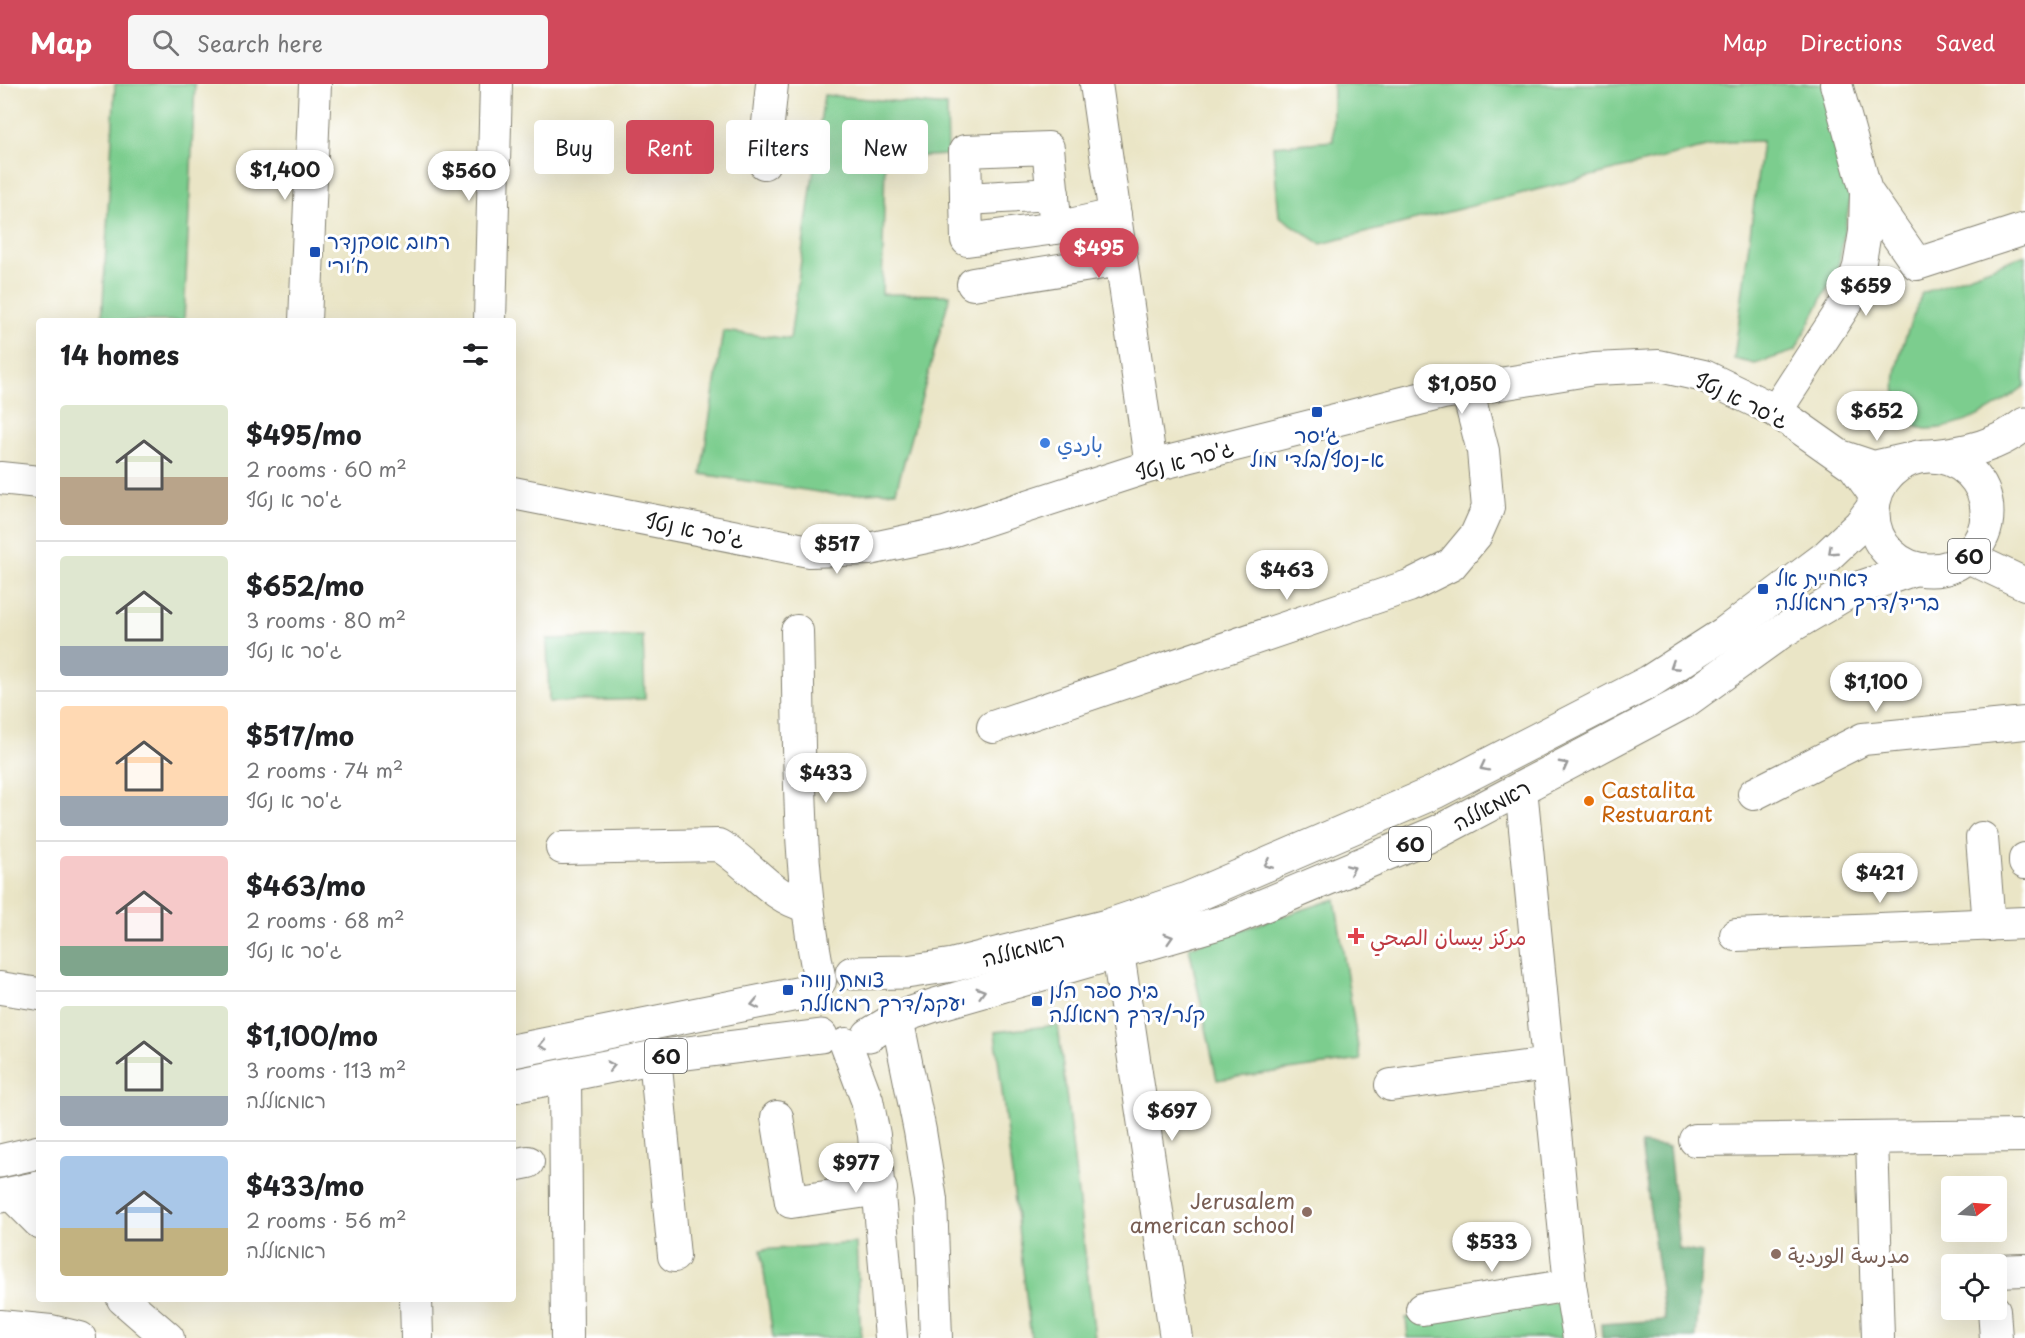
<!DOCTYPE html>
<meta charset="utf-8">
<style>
:root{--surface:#fff;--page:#f6f6f6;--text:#202124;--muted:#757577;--line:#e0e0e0;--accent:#d1495b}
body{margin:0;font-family:"Playpen Sans","Playpen Sans Arabic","Playpen Sans Hebrew",sans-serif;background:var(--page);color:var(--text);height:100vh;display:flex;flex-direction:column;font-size:22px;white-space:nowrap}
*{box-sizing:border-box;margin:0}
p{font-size:20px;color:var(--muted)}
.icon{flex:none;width:33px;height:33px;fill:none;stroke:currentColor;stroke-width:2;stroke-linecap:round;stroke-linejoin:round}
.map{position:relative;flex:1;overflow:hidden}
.sheet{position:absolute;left:36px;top:234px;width:480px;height:984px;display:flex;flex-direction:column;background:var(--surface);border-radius:6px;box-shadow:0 6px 24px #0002}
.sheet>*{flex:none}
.hud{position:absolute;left:534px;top:36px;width:570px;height:54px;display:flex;gap:12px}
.needle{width:39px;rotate:73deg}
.controls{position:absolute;left:1941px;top:1092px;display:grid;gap:12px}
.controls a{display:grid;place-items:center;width:66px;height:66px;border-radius:6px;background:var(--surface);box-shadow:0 6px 24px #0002;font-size:30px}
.price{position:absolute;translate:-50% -51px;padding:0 14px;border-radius:21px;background:#fff;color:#222;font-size:20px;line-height:39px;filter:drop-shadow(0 2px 3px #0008)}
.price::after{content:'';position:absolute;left:50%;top:36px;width:18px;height:14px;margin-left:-9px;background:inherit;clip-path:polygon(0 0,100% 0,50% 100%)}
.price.selected{background:var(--accent);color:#fff}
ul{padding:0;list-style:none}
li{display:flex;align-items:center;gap:18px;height:150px;padding:0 24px}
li+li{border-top:2px solid var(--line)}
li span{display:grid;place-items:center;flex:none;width:168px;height:120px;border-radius:6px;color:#555}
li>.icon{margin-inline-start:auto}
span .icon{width:72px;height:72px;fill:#fffc;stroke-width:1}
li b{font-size:26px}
h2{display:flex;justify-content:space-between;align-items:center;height:72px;padding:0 24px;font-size:26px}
.chip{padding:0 21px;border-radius:6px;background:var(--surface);box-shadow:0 6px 24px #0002;font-size:21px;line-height:54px}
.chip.selected{background:var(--accent);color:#fff}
header{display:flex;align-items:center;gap:36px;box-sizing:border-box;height:84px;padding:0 30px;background:var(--accent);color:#fff}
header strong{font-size:28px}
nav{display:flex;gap:33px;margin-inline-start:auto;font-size:21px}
.search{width:420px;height:54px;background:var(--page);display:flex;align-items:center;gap:15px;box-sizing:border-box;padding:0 21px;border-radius:6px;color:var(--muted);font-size:22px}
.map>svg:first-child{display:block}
</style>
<header>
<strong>Map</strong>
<div class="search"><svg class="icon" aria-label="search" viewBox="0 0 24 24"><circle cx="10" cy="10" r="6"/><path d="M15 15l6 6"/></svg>Search here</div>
<nav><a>Map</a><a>Directions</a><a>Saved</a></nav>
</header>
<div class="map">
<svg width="2025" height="1254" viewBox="0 0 2025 1254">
<rect width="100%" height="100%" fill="#fff"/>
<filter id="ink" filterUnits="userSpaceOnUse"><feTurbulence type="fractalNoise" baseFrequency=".0167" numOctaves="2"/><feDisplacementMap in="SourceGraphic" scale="12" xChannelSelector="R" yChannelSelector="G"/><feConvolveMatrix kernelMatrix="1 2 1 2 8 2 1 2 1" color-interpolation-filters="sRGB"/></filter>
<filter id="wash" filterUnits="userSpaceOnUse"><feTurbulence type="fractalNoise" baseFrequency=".008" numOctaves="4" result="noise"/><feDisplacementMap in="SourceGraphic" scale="24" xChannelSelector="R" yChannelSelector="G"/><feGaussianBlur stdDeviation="1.35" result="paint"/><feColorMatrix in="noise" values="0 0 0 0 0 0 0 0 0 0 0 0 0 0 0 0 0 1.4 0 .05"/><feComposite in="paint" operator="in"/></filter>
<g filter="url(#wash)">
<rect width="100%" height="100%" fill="#eae5c6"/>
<g fill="#7bcd8e" stroke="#4c7455" stroke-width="1.5">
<path d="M115,0h80l-11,237h-82z"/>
<path d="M1333,0h490l16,49 11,67 -12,68 -43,83 -40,13 -21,-5 28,-218 -36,1 -405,102 -42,-28 -6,-70 60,-5z"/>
<path d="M824,11l123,11 1,49 -63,3 -3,136 68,1 -54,196 -59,4 -136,-21 22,-143 67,8z"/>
<path d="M2025,171v131c-28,21 -61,43 -98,43 -7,0 -16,-5 -23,-7 -22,-44 3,-86 18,-129z"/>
<path d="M643,552l2,63 -96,3 -2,-63z"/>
<path d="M1335,815l25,161 -143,20 -28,-133z"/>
<path d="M1058,941l37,313h-64l-36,-306z"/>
<path d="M856,1159l5,95h-88l-12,-88z"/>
<path d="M1560,1218l5,36h-157l-2,-20z"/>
</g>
<path fill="#64b079" stroke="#40664a" stroke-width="1.5" d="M1641,1060l28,3 10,102 23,4 -6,85h-94l-1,-14 64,-4z"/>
</g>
<g filter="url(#ink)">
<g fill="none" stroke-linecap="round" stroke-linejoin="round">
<g stroke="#838071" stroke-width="34">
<g id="minor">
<path d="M1096,0l55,382"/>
<path d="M764,79l8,-79"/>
<path d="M1866,107l51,73 108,-35"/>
<path d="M966,115l87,-5"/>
<path d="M1056,144l-8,-80 -83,3 2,89 89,-12 59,-13"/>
<path d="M973,200l148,-24"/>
<path d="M305,237l10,-237"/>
<path d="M490,237l6,-237"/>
<path d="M1776,327l71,-109 12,-35 6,-35 1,-41 -30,-107"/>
<path d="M1843,373l30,10 40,-9"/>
<path d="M0,394l39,4"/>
<path d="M513,409l296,58 60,-2 76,-16 206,-67 292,-73 151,-24 65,-3 45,10 72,35 78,55 21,29"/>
<path d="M1968,473l57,27"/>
<path d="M797,547c3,117 -1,236 23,350"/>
<path d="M993,643l416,-141 42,-21 25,-30 12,-27 -5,-57 -16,-62"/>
<path d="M1521,704l49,497 9,53"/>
<path d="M1754,710l109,-55 162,-16"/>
<path d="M1982,754l7,87"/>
<path d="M562,764l156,-3c32,18 52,52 89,61"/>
<path d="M2025,775v4"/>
<path d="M1736,851l289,-12"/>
<path d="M1118,869l58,385"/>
<path d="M0,904l39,6"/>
<path d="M897,934l23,113 11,69 5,138"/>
<path d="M846,960l21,56 7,35 17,203"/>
<path d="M655,973l19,199"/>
<path d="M565,991l2,263"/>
<path d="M1391,1001l157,-21"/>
<path d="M777,1033l14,85 90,-13"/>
<path d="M1872,1054l6,200"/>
<path d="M1695,1056l330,-4"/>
<path d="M513,1081l15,-3"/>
<path d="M11,1110l28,28"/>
<path d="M1996,1187l29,-1"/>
<path d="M123,1215l45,39"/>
<path d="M416,1215l1,39"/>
<path d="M1422,1225l148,-24"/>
<path d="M1994,1226l2,28"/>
<path d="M0,1242l51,5 29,7"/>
</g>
</g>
<g stroke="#838071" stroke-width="35">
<g id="highway">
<circle cx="1930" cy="429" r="57"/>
<path d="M1934,372c35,-4 63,-10 91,-32"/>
<path d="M852,889l54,-1 47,-7 154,-39 80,-27 248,-107 214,-110 76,-49 100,-75 35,-33 12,-16"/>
<path d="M869,951l28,-17 38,-13 294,-85 209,-88 246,-130 97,-70 69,-41 64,-22"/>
<path d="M513,967l299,-60"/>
<path d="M513,1002l142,-29 166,-21"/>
<path d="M0,1077l39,-9"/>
<path d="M0,1112l39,-8"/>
</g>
</g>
<use href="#minor" stroke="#fff" stroke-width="32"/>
<use href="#highway" stroke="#fff" stroke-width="33"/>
</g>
<defs><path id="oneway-chevron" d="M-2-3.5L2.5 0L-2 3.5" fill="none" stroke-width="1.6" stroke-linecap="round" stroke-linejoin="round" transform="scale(1.5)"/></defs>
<g stroke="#999">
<use href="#oneway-chevron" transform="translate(1832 467) rotate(137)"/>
<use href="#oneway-chevron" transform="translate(1674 582) rotate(147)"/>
<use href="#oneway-chevron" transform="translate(1564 681) rotate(-28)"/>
<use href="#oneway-chevron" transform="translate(1484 683) rotate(153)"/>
<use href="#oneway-chevron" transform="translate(1268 780) rotate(157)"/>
<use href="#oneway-chevron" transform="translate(1351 785) rotate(-23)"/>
<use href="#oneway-chevron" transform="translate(1169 854) rotate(-17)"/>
<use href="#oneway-chevron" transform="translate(981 908) rotate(-16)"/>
<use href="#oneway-chevron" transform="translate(755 920) rotate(168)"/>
<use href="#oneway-chevron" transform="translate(543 961) rotate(168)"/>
<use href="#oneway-chevron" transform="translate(611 982) rotate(-11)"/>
</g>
</g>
<g fill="#1a4fb4" stroke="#fff" stroke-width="2">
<rect x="309" y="162" width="12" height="12" rx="3"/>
<rect x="1311" y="322" width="12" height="12" rx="3"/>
<rect x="1757" y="499" width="12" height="12" rx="3"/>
<rect x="782" y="900" width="12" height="12" rx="3"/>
<rect x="1031" y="911" width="12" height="12" rx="3"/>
</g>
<circle fill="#3f7fe0" stroke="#fff" stroke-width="2" cx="1045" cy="359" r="6"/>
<circle fill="#e8710a" stroke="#fff" stroke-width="2" cx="1589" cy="717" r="6"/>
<path fill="#e0444e" stroke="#fff" stroke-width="2" d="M1353 843h6v6h6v6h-6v6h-6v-6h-6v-6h6z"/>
<g fill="#8d6e63" stroke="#fff" stroke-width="2">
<circle cx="1307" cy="1128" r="6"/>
<circle cx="1776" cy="1170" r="6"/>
</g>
<g text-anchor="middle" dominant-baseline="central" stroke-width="6" stroke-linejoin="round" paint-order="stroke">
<g fill="#fff" stroke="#606060" stroke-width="1.5">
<rect x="1948" y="455" width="42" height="34" rx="4.5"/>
<rect x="1389" y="743" width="42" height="34" rx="4.5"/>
<rect x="645" y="955" width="42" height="34" rx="4.5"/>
</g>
<g font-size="20" font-weight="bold" fill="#1c1c1c">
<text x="1969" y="472">60</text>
<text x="1410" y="760">60</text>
<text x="666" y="972">60</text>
</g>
<g font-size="21" fill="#164399" stroke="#fff" text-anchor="start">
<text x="327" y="156">רחוב אסקנדר<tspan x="327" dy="24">ח׳ורי</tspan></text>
<text x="1317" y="350" text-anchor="middle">ג׳יסר<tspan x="1317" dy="24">א-נסף/בלדי מול</tspan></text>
<text x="1775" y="493">דאחיית אל<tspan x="1775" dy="24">בריד/דרך רמאללה</tspan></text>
<text x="800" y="894">צומת נווה<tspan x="800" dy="24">יעקב/דרך רמאללה</tspan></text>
<text x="1049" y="905">בית ספר הלן<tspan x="1049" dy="24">קלר/דרך רמאללה</tspan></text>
</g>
<g font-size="21" fill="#1c1c1c" stroke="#fff">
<text transform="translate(1742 315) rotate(26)">ג'סר א נטף</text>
<text transform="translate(1184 375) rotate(-15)">ג'סר א נטף</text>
<text transform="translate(695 445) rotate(12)">ג'סר א נטף</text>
<text transform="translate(1491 720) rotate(-28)">ראמאללה</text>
<text transform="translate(1023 864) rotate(-14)">ראמאללה</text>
</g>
<g font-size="21" fill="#366cbe" stroke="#fff" text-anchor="start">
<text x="1057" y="359">باردي</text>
</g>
<g font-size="21" fill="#c56008" stroke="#fff" text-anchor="start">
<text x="1601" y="705">Castalita<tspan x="1601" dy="24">Restuarant</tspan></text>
</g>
<g font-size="21" fill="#be3a42" stroke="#fff" text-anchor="start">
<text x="1370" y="852">مركز بيسان الصحي</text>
</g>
<g font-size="21" fill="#785e54" stroke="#fff" text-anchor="end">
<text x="1295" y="1116">Jerusalem<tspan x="1295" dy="24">american school</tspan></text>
<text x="1788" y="1170" text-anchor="start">مدرسة الوردية</text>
</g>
</g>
</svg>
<div class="controls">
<a><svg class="needle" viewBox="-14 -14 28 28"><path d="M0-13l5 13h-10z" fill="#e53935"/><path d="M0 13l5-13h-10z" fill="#757577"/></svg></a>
<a><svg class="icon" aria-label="locate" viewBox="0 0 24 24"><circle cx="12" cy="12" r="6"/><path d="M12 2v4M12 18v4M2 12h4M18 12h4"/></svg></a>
</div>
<b class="price" style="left:285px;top:117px">$1,400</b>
<b class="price" style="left:469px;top:118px">$560</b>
<b class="price selected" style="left:1099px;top:195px">$495</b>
<b class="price" style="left:1866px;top:233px">$659</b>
<b class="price" style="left:1462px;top:331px">$1,050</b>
<b class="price" style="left:1877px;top:358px">$652</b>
<b class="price" style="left:837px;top:491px">$517</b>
<b class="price" style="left:1287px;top:517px">$463</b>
<b class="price" style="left:1876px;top:629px">$1,100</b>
<b class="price" style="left:826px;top:720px">$433</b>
<b class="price" style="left:1880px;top:820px">$421</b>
<b class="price" style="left:1172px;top:1058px">$697</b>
<b class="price" style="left:856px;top:1110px">$977</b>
<b class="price" style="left:1492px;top:1189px">$533</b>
<div class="hud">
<a class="chip">Buy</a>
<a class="chip selected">Rent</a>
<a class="chip">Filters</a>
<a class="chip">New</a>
</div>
<section class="sheet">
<h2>14 homes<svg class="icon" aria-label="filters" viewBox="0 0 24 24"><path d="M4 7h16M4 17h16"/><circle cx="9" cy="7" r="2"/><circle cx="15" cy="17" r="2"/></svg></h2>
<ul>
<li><span style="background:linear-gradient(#dfe7d0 60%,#b9a48a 0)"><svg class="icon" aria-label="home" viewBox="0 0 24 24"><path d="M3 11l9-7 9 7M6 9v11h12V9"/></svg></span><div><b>$495/mo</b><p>2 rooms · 60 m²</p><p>ג'סר א נטף</p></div></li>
<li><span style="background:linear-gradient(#dfe7d0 75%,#9aa5b1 0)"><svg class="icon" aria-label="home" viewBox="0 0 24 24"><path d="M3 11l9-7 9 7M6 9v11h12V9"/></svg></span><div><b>$652/mo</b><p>3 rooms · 80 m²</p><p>ג'סר א נטף</p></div></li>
<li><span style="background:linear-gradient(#ffd9b3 75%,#9aa5b1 0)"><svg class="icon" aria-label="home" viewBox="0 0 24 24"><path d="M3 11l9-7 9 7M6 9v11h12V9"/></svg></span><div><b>$517/mo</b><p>2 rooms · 74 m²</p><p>ג'סר א נטף</p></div></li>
<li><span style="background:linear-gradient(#f6c9c9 75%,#7fa58c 0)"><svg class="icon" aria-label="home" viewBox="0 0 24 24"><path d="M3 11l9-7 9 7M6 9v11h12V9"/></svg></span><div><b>$463/mo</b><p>2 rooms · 68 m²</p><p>ג'סר א נטף</p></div></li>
<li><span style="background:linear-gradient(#dfe7d0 75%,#9aa5b1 0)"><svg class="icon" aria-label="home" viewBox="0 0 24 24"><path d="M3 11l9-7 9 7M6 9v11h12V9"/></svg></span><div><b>$1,100/mo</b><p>3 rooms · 113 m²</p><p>ראמאללה</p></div></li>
<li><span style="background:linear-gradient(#a9c7e8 60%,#c2b280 0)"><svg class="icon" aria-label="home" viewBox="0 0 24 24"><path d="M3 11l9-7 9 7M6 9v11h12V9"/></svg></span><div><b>$433/mo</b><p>2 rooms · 56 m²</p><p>ראמאללה</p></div></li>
</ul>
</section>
</div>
